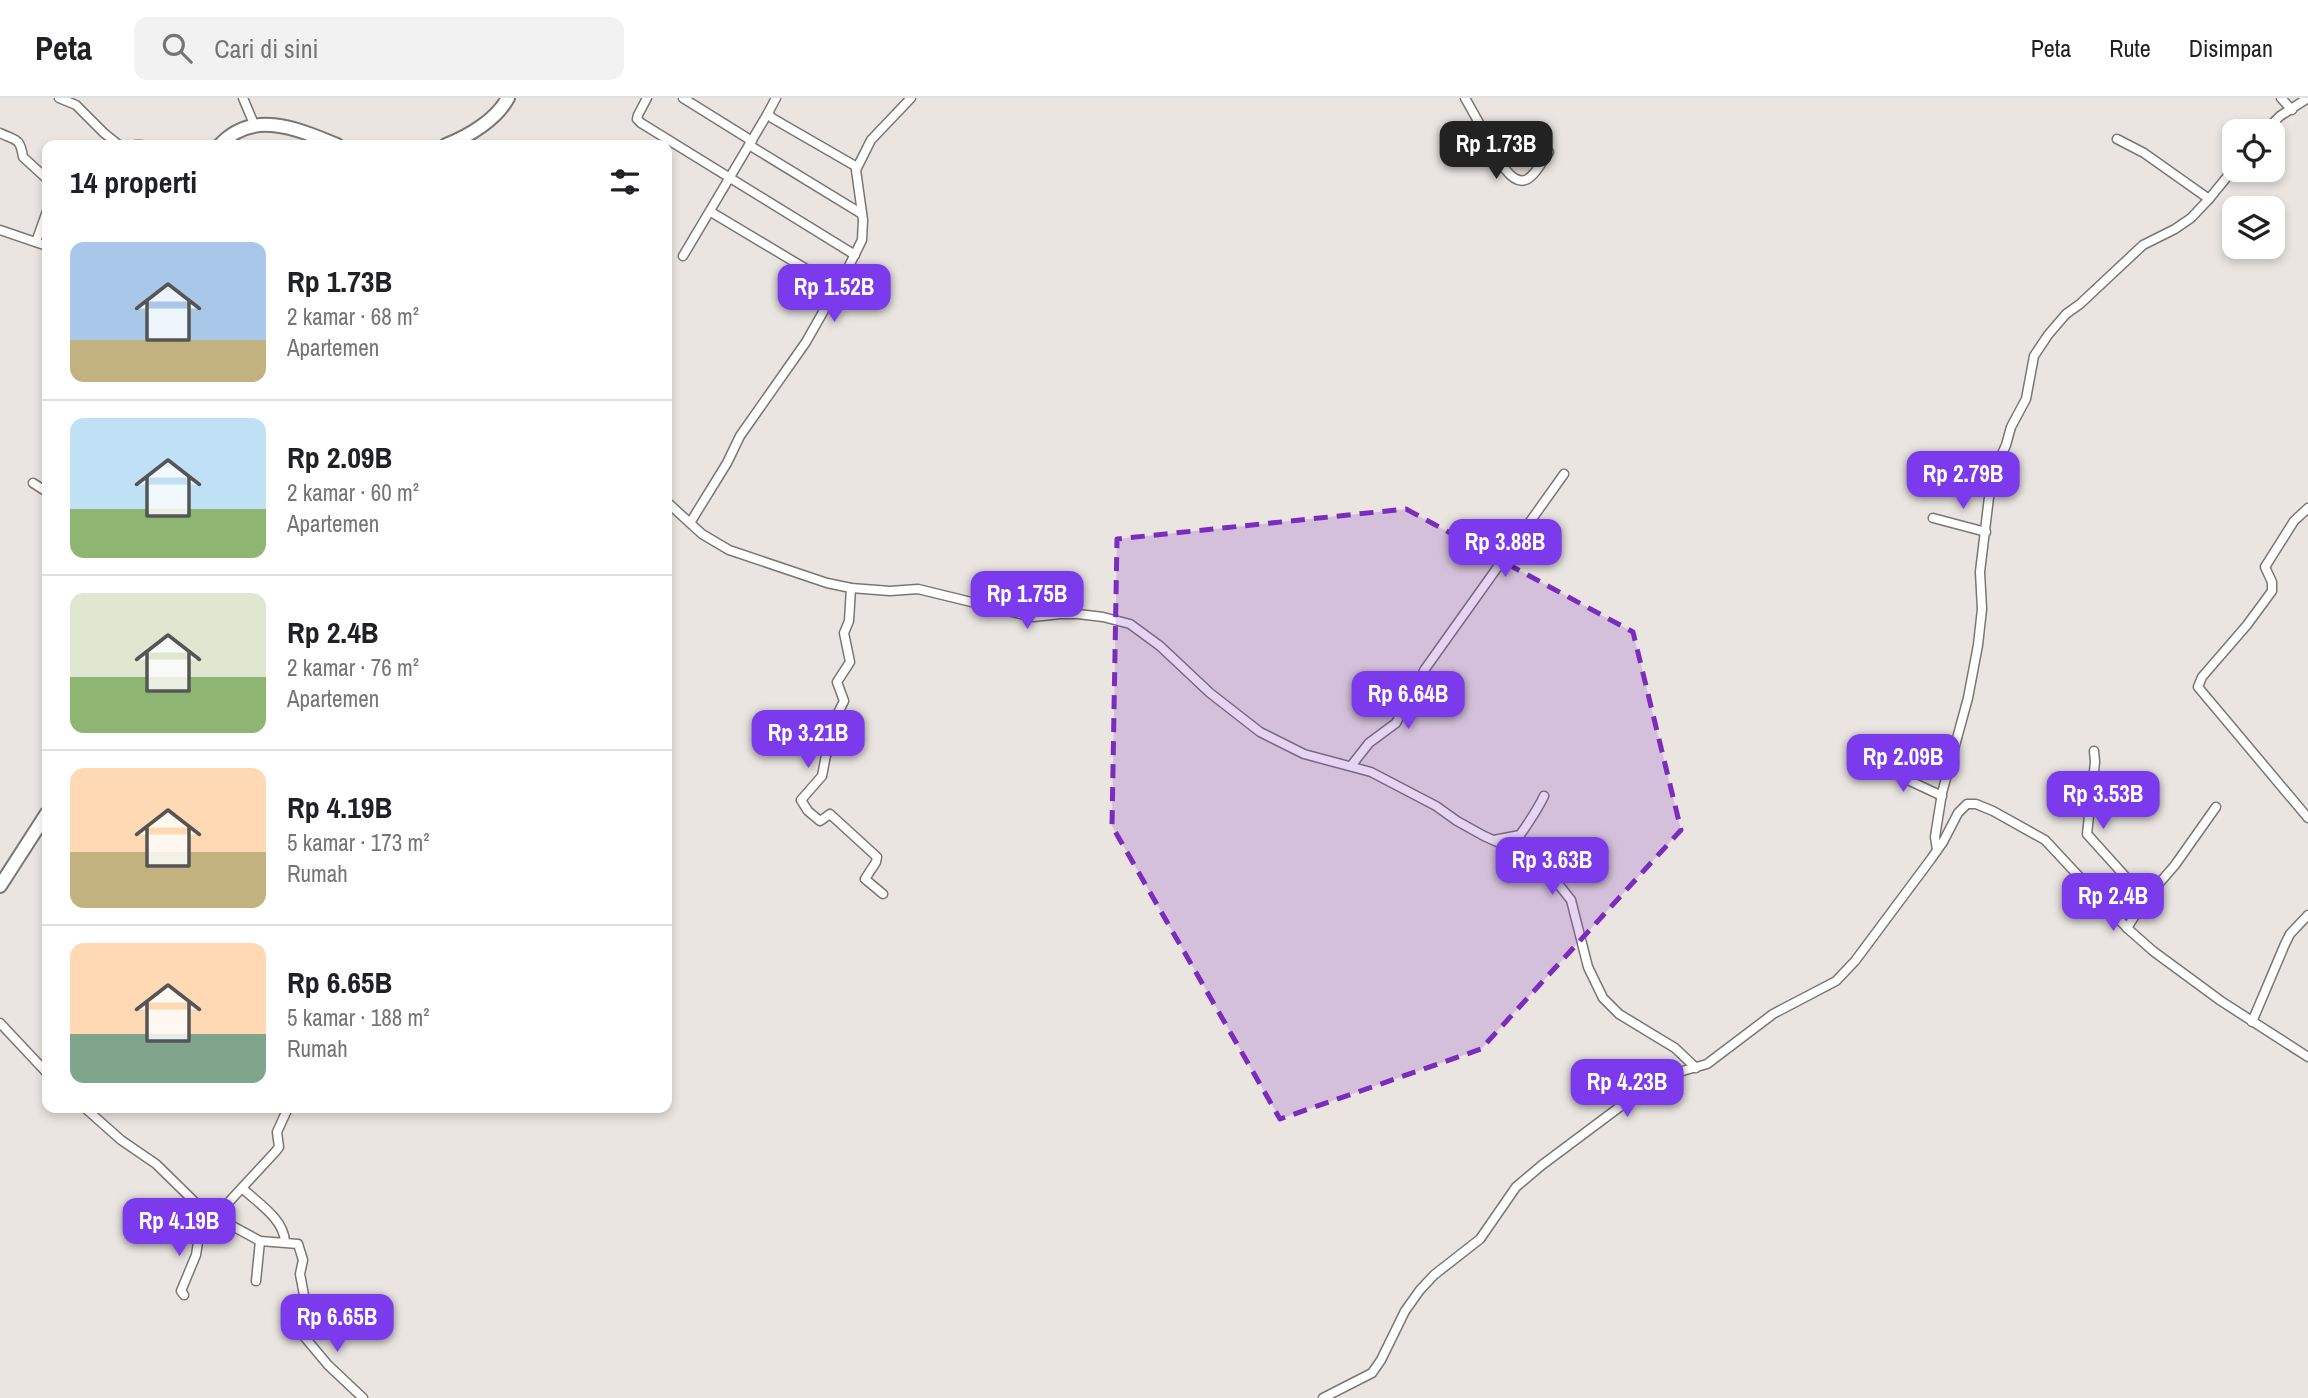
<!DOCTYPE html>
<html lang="id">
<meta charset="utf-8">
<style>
:root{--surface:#fff;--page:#f2f2f2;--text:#202124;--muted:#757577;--line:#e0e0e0;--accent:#7c3aed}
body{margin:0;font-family:"Archivo Narrow",sans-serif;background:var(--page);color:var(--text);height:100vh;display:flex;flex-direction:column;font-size:26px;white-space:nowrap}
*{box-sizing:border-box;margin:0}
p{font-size:23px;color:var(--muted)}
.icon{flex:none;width:38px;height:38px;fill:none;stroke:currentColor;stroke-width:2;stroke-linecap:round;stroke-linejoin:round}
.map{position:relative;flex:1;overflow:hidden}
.sheet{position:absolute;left:42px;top:42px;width:630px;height:973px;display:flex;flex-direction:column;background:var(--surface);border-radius:14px;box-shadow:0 4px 10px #0003}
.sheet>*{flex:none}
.fabs{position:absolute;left:2222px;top:21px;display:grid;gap:14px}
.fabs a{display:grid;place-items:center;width:63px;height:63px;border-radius:14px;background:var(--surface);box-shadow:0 4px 10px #0003;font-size:35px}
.price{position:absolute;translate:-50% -60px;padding:0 16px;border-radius:14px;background:var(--accent);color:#fff;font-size:23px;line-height:46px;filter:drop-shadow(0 2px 4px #0008)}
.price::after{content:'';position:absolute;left:50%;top:42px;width:21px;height:16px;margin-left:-10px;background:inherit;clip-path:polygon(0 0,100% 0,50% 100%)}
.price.on{background:#222;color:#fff}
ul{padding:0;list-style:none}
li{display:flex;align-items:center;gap:21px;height:175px;padding:0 28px}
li+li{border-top:2px solid var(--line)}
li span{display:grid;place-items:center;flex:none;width:196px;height:140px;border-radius:14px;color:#555}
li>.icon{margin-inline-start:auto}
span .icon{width:84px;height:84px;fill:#fffc;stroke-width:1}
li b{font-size:30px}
h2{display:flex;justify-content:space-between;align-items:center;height:84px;padding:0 28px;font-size:30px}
header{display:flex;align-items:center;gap:42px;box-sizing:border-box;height:98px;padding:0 35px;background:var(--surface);border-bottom:2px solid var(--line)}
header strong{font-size:33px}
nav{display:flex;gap:38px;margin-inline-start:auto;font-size:24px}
.search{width:490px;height:63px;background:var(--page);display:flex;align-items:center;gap:18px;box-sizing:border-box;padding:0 24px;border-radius:14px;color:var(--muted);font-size:26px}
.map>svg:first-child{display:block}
</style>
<header>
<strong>Peta</strong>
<div class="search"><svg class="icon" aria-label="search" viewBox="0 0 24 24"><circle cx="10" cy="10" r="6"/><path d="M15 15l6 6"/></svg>Cari di sini</div>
<nav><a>Peta</a><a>Rute</a><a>Disimpan</a></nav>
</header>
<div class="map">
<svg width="2308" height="1300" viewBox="0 0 2308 1300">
<rect width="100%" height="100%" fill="#eae5e1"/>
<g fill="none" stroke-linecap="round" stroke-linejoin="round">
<g stroke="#7a7773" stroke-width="11">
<g id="minor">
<path d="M59,0l17,7 28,28 15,12"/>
<path d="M243,0l11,26"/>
<path d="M647,0l-9,17 -1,4 4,4 214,132"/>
<path d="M683,0l69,43"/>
<path d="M776,0l-8,15 4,5 85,49"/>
<path d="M1465,0l40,71c21,27 31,1 44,-17"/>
<path d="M2281,0l11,12"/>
<path d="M2265,33l15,-15 28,-18"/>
<path d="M0,35c17,8 20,5 23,24l24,22"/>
<path d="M2117,41l27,14 65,46"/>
<path d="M135,47h7"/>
<path d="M749,47l113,69"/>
<path d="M711,114l127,76"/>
<path d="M0,132l47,16"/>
<path d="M36,144l11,-31"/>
<path d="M683,158l85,-143"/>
<path d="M33,385l14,9"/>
<path d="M667,404l35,32 27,16 98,33 24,5 39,3 28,-2 115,28 27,-3h18l25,3 27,7 30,22 50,47 50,39 44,22 67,18 65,34 21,15 27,15 49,22 18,17 20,25 17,67 15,31 16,16 56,34 21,20"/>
<path d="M2308,410l-14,13 -29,46 7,15v9l-25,34 -45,52 -4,10 110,131"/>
<path d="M1933,420l53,14"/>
<path d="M690,425l37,-60 13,-27 66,-94 42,-74 14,-28 1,-20 -7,-50 15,-30 40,-42"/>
<path d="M851,490l-2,33 -5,12 6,29 -13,20 7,19 -6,12 3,21 -15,21 -4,21 -21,24 7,11 12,10 10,-7 47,43 -1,5 -11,17 18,15"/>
<path d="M2094,653l1,11 -8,72 45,50 12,17"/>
<path d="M1882,664l13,12 47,22"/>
<path d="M1351,668l18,-23 27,-20 29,-54 139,-195"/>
<path d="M1494,742l26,-5c9,-13 18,-26 24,-39"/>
<path d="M1937,752l-2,-13 7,-44 26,-95 10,-53 4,-36 -2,-37 10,-83 5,-20 11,-24 5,-18 15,-28 8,-43 14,-21 18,-21 14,-10 63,-59 32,-16 16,-11 18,-19 26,-32"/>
<path d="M2127,830l17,-27 31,-36 41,-58"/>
<path d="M2252,924l33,-78 5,-10 18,-19"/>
<path d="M0,925l47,50"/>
<path d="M85,1010l36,32 35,24 47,46 57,31 38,3 5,16 -3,14 4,21 -7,15 -7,5 2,7 36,43 35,33"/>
<path d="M242,1090c16,15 42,31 43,54"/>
<path d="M215,1119l61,-66 3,-4 -2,-15 11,-24"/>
<path d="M256,1183l4,-40"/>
<path d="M184,1197l-3,-4 15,-36 7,-45"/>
<path d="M1323,1300l49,-25 9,-13 24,-49 15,-21 14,-15 46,-36 36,-52 26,-22 103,-77 27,-14 35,-10 66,-50 63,-33 19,-20 76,-102 12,-17 15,-29 9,-9h9l17,7 52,29 82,88 26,23 68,50 87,56"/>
</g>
</g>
<g stroke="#7a7773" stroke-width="16">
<g id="primary">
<path d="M220,47c33,-36 78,-16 117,0"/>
<path d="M446,47c23,-9 50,-25 62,-47"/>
<path d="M0,788l47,-73"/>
</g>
</g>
<use href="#minor" stroke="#fff" stroke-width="8"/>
<use href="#primary" stroke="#fff" stroke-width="12"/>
</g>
<path fill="#7b2cbf" fill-opacity="0.2" stroke="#7b2cbf" stroke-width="5" stroke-dasharray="14 9" stroke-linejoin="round" d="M1406,411l227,123 48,198 -200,219 -201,70 -168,-293 5,-287z"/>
</svg>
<div class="fabs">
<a><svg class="icon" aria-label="locate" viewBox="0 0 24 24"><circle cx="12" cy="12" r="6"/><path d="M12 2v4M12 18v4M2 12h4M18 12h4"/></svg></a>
<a><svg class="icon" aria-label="layers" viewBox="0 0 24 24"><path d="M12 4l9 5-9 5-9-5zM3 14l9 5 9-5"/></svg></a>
</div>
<b class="price on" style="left:1496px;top:83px">Rp 1.73B</b>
<b class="price" style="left:834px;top:226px">Rp 1.52B</b>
<b class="price" style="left:1963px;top:413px">Rp 2.79B</b>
<b class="price" style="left:1505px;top:481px">Rp 3.88B</b>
<b class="price" style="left:1027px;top:533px">Rp 1.75B</b>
<b class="price" style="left:1408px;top:633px">Rp 6.64B</b>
<b class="price" style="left:808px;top:672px">Rp 3.21B</b>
<b class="price" style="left:1903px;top:696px">Rp 2.09B</b>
<b class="price" style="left:2103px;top:733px">Rp 3.53B</b>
<b class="price" style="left:1552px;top:799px">Rp 3.63B</b>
<b class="price" style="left:2113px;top:835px">Rp 2.4B</b>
<b class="price" style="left:1627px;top:1021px">Rp 4.23B</b>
<b class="price" style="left:179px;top:1160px">Rp 4.19B</b>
<b class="price" style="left:337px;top:1256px">Rp 6.65B</b>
<section class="sheet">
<h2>14 properti<svg class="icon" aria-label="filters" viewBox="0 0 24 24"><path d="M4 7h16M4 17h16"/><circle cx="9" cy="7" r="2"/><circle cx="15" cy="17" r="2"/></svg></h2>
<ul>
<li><span style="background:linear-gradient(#a9c7e8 70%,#c2b280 0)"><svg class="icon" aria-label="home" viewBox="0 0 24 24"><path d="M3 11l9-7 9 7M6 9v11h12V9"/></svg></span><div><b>Rp 1.73B</b><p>2 kamar · 68 m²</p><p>Apartemen</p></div></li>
<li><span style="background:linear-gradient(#bfe0f5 65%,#8fb573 0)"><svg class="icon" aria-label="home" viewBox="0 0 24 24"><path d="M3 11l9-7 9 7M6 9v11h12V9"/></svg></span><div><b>Rp 2.09B</b><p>2 kamar · 60 m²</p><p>Apartemen</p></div></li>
<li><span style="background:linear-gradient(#dfe7d0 60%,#8fb573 0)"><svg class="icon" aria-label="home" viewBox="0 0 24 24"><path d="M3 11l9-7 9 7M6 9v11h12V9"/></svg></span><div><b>Rp 2.4B</b><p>2 kamar · 76 m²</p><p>Apartemen</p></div></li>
<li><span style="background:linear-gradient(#ffd9b3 60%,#c2b280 0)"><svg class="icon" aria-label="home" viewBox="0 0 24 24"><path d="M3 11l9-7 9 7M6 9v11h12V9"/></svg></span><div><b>Rp 4.19B</b><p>5 kamar · 173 m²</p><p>Rumah</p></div></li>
<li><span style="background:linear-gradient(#ffd9b3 65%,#7fa58c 0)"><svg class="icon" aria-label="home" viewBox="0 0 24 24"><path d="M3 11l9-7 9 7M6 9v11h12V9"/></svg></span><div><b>Rp 6.65B</b><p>5 kamar · 188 m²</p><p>Rumah</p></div></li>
</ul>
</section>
</div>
